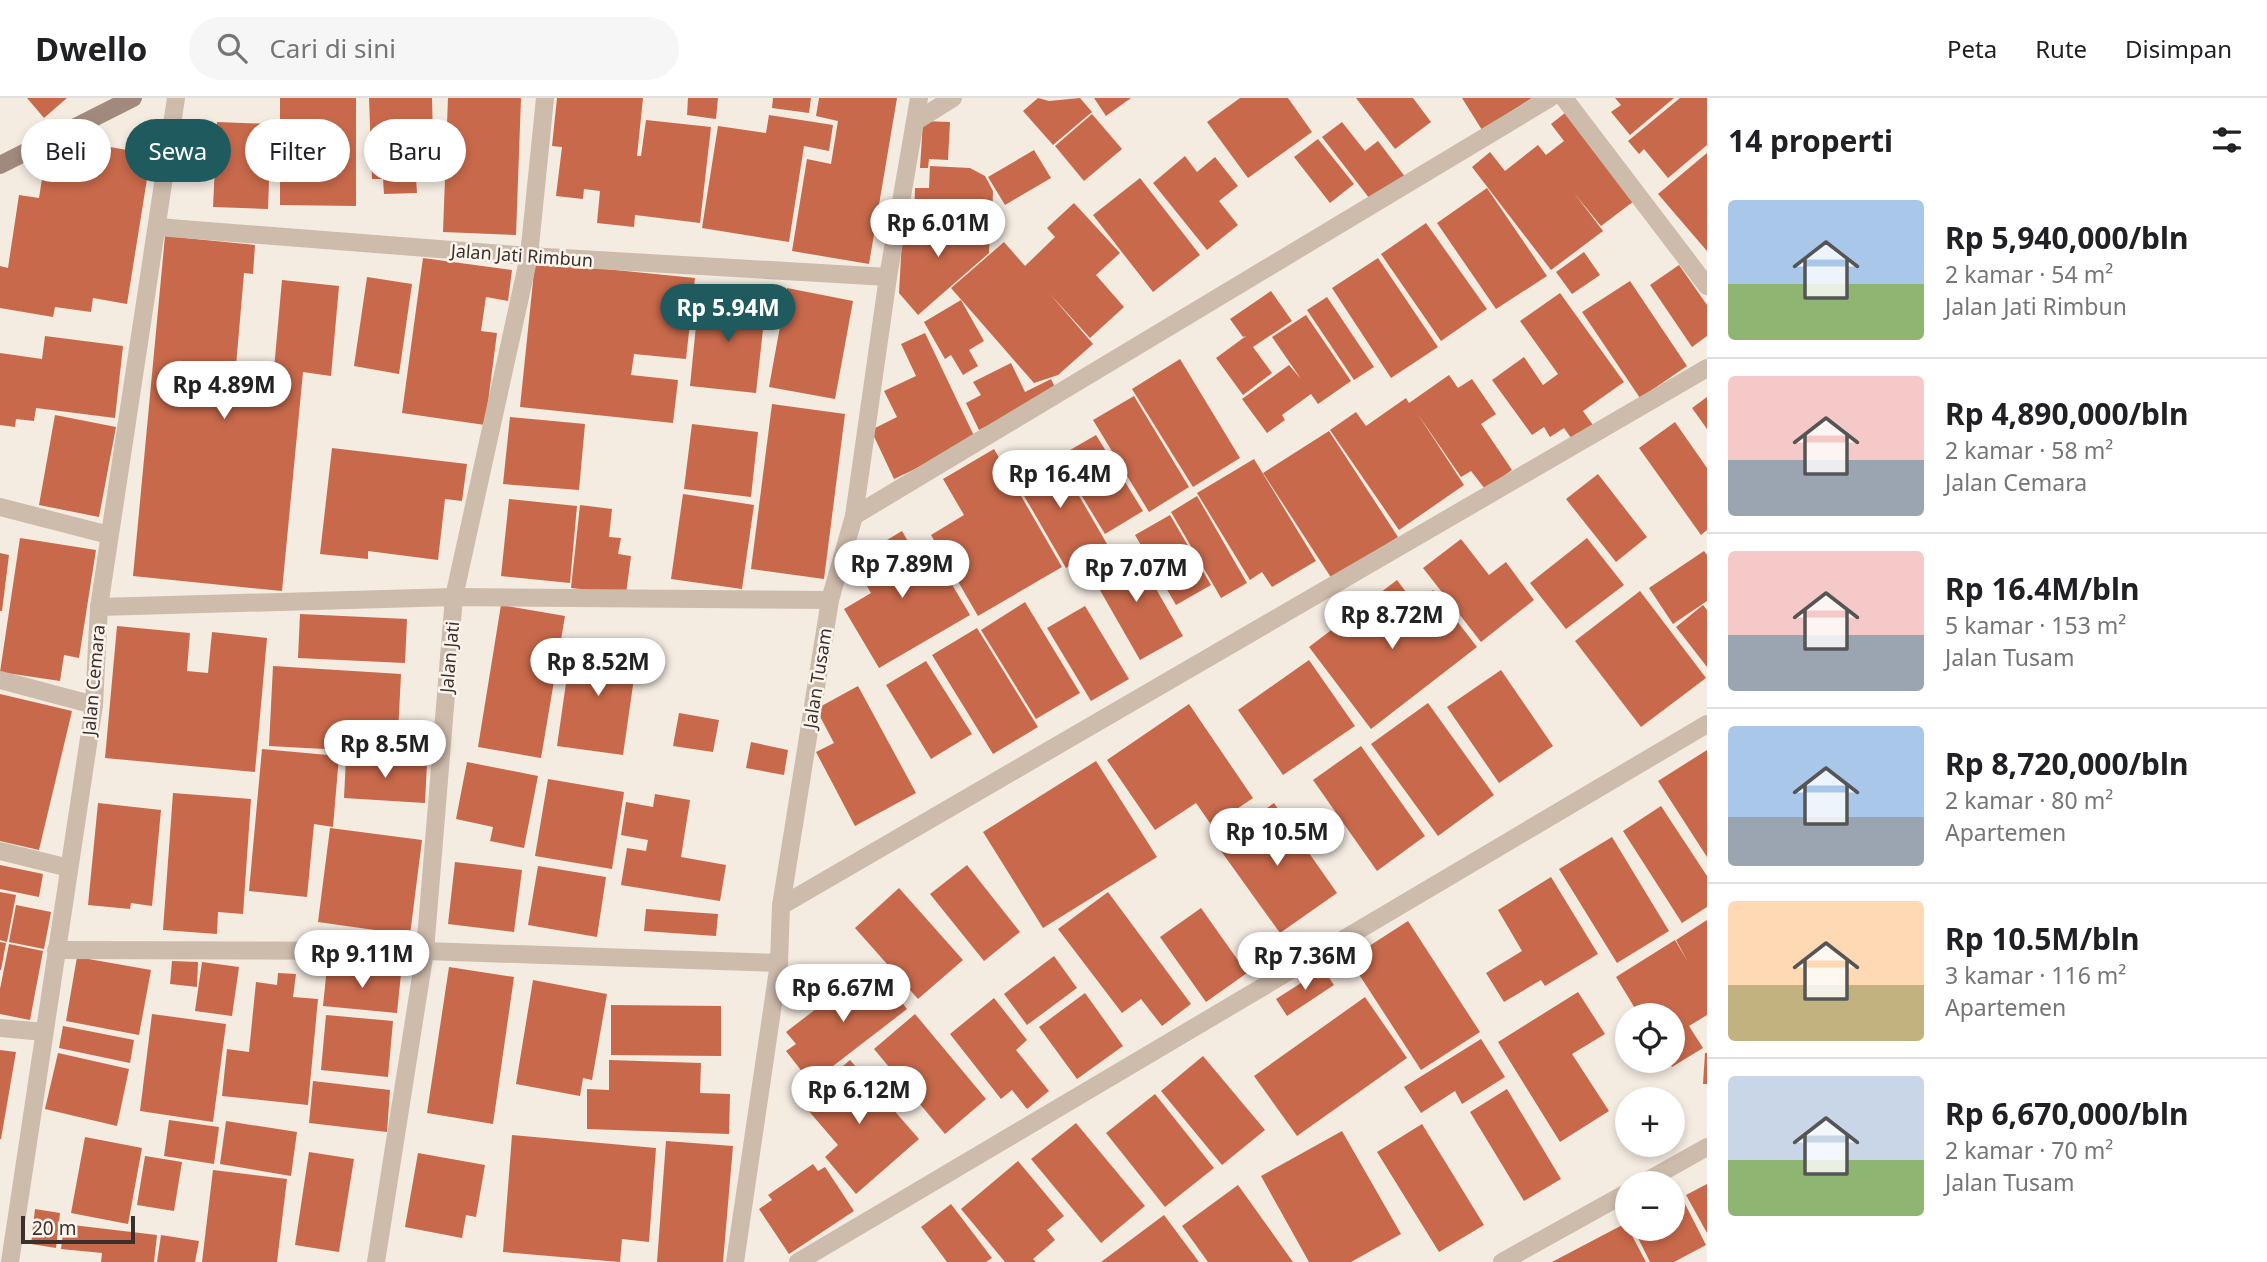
<!DOCTYPE html>
<html lang="id">
<meta charset="utf-8">
<style>
:root{--surface:#fff;--page:#f6f6f6;--text:#202124;--muted:#757577;--line:#e0e0e0;--accent:#1f5a5e}
body{margin:0;font-family:"Noto Sans",sans-serif;background:var(--page);color:var(--text);height:100vh;display:flex;flex-direction:column;font-size:26px;white-space:nowrap}
*{box-sizing:border-box;margin:0}
p{font-size:23px;color:var(--muted)}
.icon{flex:none;width:38px;height:38px;fill:none;stroke:currentColor;stroke-width:2;stroke-linecap:round;stroke-linejoin:round}
.map{position:relative;flex:1;overflow:hidden}
.side{display:flex;flex-direction:column;background:var(--surface);width:560px}
.side>*{flex:none}
.banner{position:absolute;left:21px;top:21px;width:665px;height:63px;display:flex;gap:14px}
.buttons{position:absolute;left:1615px;top:905px;display:grid;gap:14px}
.buttons a{display:grid;place-items:center;width:70px;height:70px;border-radius:50%;background:var(--surface);box-shadow:0 4px 10px #0003;font-size:35px}
.scale{position:absolute;left:21px;bottom:18px;width:114px;box-sizing:border-box;padding-left:7px;border:4px solid #3b302b;border-top:0;font-size:19px;line-height:24px;white-space:nowrap;color:#3b302b;-webkit-text-stroke:5px #fbf5ee;paint-order:stroke}
.price{position:absolute;translate:-50% -60px;padding:0 16px;border-radius:24px;background:#fff;color:#222;font-size:23px;line-height:46px;filter:drop-shadow(0 2px 4px #0008)}
.price::after{content:'';position:absolute;left:50%;top:42px;width:21px;height:16px;margin-left:-10px;background:inherit;clip-path:polygon(0 0,100% 0,50% 100%)}
.price.on{background:var(--accent);color:#fff}
ul{padding:0;list-style:none}
li{display:flex;align-items:center;gap:21px;height:175px;padding:0 21px}
li+li{border-top:2px solid var(--line)}
li span{display:grid;place-items:center;flex:none;width:196px;height:140px;border-radius:7px;color:#555}
li>.icon{margin-inline-start:auto}
span .icon{width:84px;height:84px;fill:#fffc;stroke-width:1}
li b{font-size:30px}
h2{display:flex;justify-content:space-between;align-items:center;height:84px;padding:0 21px;font-size:30px}
.chip{padding:0 24px;border-radius:32px;background:var(--surface);box-shadow:0 4px 10px #0003;font-size:24px;line-height:63px}
.chip.on{background:var(--accent);color:#fff}
header{display:flex;align-items:center;gap:42px;box-sizing:border-box;height:98px;padding:0 35px;background:var(--surface);border-bottom:2px solid var(--line)}
header strong{font-size:33px}
nav{display:flex;gap:38px;margin-inline-start:auto;font-size:24px}
.search{width:490px;height:63px;background:var(--page);display:flex;align-items:center;gap:18px;box-sizing:border-box;padding:0 24px;border-radius:38px;color:var(--muted);font-size:26px}
main{display:flex;flex:1;min-height:0}
.map>svg:first-child{display:block}
</style>
<header>
<strong>Dwello</strong>
<div class="search"><svg class="icon" aria-label="search" viewBox="0 0 24 24"><circle cx="10" cy="10" r="6"/><path d="M15 15l6 6"/></svg>Cari di sini</div>
<nav><a>Peta</a><a>Rute</a><a>Disimpan</a></nav>
</header>
<main>
<div class="map">
<svg width="1707" height="1164" viewBox="0 0 1707 1164">
<rect width="100%" height="100%" fill="#f4ebe1"/>
<g fill="#c8694b">
<path d="M27,0h40l-23,20z"/>
<path d="M280,0h76v108l-76,-1z"/>
<path d="M369,0h63l2,80h-18l1,15 -33,1 -1,-15h-11z"/>
<path d="M448,0h73l-5,137 -73,-3z"/>
<path d="M557,0h86l-6,58h4l5,-36 65,7 -11,96 -65,-8 -1,12 -37,-4 3,-32 -16,-2 -1,10 -27,-3 6,-49 -10,-1z"/>
<path d="M688,0h30l-2,21 -29,-4z"/>
<path d="M773,0h38l-2,15 -37,-5z"/>
<path d="M819,0h78l-28,166 -77,-13 15,-92 24,5 7,-43 -22,-5z"/>
<path d="M1038,0l11,3 31,-3 12,14 -39,33 -30,-34z"/>
<path d="M1094,0h37l-25,18z"/>
<path d="M1240,0h48l24,34 -64,46 -41,-56z"/>
<path d="M1356,0h57l18,24 -36,27z"/>
<path d="M1462,0h70l-50,32z"/>
<path d="M1615,0h59l-44,37 -19,-23 10,-7z"/>
<path d="M1680,0h27v47l-39,33 -24,-29 -5,5 -11,-13z"/>
<path d="M1570,11l68,89 -37,28 -27,-33 29,38 -52,39 -79,-103 18,-15 15,19 33,-26 8,10 18,-14 -13,-17z"/>
<path d="M1092,16l30,35 -38,32 -29,-35z"/>
<path d="M769,17l64,10 -4,26 -25,-5 -15,96 -87,-14 16,-102 48,7z"/>
<path d="M923,23l27,1 -2,38 -19,-1 -1,9h-8z"/>
<path d="M217,24l54,2 -3,85 -55,-2z"/>
<path d="M1342,24l23,29 13,-10 28,37 -33,25 -51,-66z"/>
<path d="M1318,41l36,45 -24,19 -36,-46z"/>
<path d="M80,44l71,12 -24,150 -34,-6 -2,14 -36,-5 -2,10 -53,-9v-42l8,2 11,-73 20,3 5,-32 32,6z"/>
<path d="M1034,52l17,28 -46,27 -17,-28z"/>
<path d="M1707,55v98l-49,-57z"/>
<path d="M1185,58l12,16 18,-15 23,29 -19,15 19,24 -31,25 -54,-67z"/>
<path d="M930,68l40,2 15,8 8,15 -1,33 -78,-3 1,-33h14z"/>
<path d="M1140,80l60,77 -47,37 -60,-77z"/>
<path d="M1487,90l60,88 -51,33 -59,-86z"/>
<path d="M1074,105l46,50 -24,22 28,32 -34,31 -41,-45 44,51 -35,31 -24,8 -83,-95 53,-46 21,24 30,-29 -8,-9z"/>
<path d="M903,123l87,6 -1,26 -71,62 -19,-22z"/>
<path d="M1426,125l61,86 -46,32 -60,-87z"/>
<path d="M165,138l90,9 -2,29 -9,-1 -8,93 38,3 8,-89 57,6 -8,90 -28,-4 -21,219 -149,-15z"/>
<path d="M1584,154l16,23 -28,19 -16,-22z"/>
<path d="M423,160l89,12 -4,31 -22,-4 -5,34 16,2 -12,92 -83,-12z"/>
<path d="M1378,160l60,89 -47,31 -59,-90z"/>
<path d="M535,164l160,16 -9,81 -52,-5 -3,21 47,5 -5,43 -153,-16z"/>
<path d="M1679,167l28,40v31l-15,11 -42,-62z"/>
<path d="M367,179l45,7 -13,90 -45,-8z"/>
<path d="M1630,183l57,85 -47,32 -58,-86z"/>
<path d="M787,190l66,13 -18,98 -66,-12z"/>
<path d="M1271,193l21,30 -39,26 19,26 -29,22 -27,-37 30,-22 -3,1 -13,-18z"/>
<path d="M1560,195l64,89 -41,29 12,17 -21,14 -10,-14 -14,9 -6,-10 -12,8 -40,-55 32,-23 19,28 15,-11 -38,-53z"/>
<path d="M699,197l67,7 -10,91 -66,-7z"/>
<path d="M1327,199l47,70 -20,13 -47,-70z"/>
<path d="M961,202l23,41 -15,9 9,16 -15,9 -12,-20 -6,4 -21,-37z"/>
<path d="M1306,217l45,66 -33,23 -7,-10 -29,21 3,5 -18,13 -25,-34 47,-34 12,14 -29,-42z"/>
<path d="M925,235l51,107 -82,39 -23,-49 26,-13 -13,-26 32,-15 -15,-32z"/>
<path d="M45,238l78,10 -8,72 -79,-10 -2,13 -18,-2 -1,8 -15,-2v-72l42,6z"/>
<path d="M1180,261l60,99 -47,29 -61,-98z"/>
<path d="M1011,265l14,29 26,-13 6,12 -78,39 -13,-27 15,-8 -8,-13z"/>
<path d="M1449,277l9,13 14,-9 24,35 -15,10 31,46 -27,19 -14,-18 -10,6 -44,-64 47,72 -65,45 -69,-100 26,-18 10,14 40,-28 3,5z"/>
<path d="M1134,298l55,91 -40,25 -56,-92z"/>
<path d="M1707,299v32l-15,-21z"/>
<path d="M772,306l73,10 -21,165 -73,-10z"/>
<path d="M55,317l61,12 -17,90 -60,-12z"/>
<path d="M510,319l75,7 -6,66 -76,-6z"/>
<path d="M1675,324l32,46v62l-6,5 -62,-87z"/>
<path d="M692,326l66,8 -7,65 -67,-8z"/>
<path d="M1329,333l69,106 -66,42 -69,-106z"/>
<path d="M1096,337l47,76 -38,23 -47,-77z"/>
<path d="M332,350l135,16 -5,37 -17,-2 -7,61 -70,-9v8l-48,-5z"/>
<path d="M994,351l68,118 -84,49 -47,-81 33,-20 -21,-36z"/>
<path d="M1053,353l54,93 -41,24 -54,-93z"/>
<path d="M1254,361l62,102 -44,26 -10,-15 -12,8 -53,-87z"/>
<path d="M1598,376l49,63 -31,25 -50,-63z"/>
<path d="M683,396l71,11 -12,84 -71,-10z"/>
<path d="M1197,398l50,87 -26,15 -50,-86z"/>
<path d="M509,401l68,7 -7,77 -69,-7z"/>
<path d="M580,407l32,4 -3,28 12,1 -3,16 13,2 -5,38 -55,-6z"/>
<path d="M1170,417l41,70 -35,20 -41,-70z"/>
<path d="M902,433l18,31 14,-8 36,61 -91,53 -35,-59 27,-16 -19,-32z"/>
<path d="M20,440l76,12 -17,108 -15,-3 -4,26 -60,-9z"/>
<path d="M1587,440l37,47 -58,44 -36,-46z"/>
<path d="M1461,441l28,36 17,-13 28,38 -53,42 -58,-74z"/>
<path d="M1132,449l51,89 -43,24 -51,-89z"/>
<path d="M1704,453l3,4v46l-34,23 -24,-36z"/>
<path d="M0,455l9,2 -7,56h-2z"/>
<path d="M1397,482l18,24 18,-14 44,57 -106,82 -62,-82z"/>
<path d="M1640,493l66,87 -65,49 -66,-86z"/>
<path d="M1025,504l55,91 -44,26 -55,-89z"/>
<path d="M501,507l64,11 -24,142 -63,-11z"/>
<path d="M1703,507l4,5v57l-31,-40z"/>
<path d="M1085,508l44,73 -38,22 -44,-73z"/>
<path d="M300,516l107,5 -2,44 -107,-5z"/>
<path d="M117,528l73,7 -3,38 21,2 4,-41 55,6 -12,134 -150,-14z"/>
<path d="M977,530l61,99 -45,27 -61,-99z"/>
<path d="M572,543l66,9 -15,105 -66,-9z"/>
<path d="M1309,562l46,66 -72,49 -45,-65z"/>
<path d="M926,563l46,73 -41,25 -45,-74z"/>
<path d="M273,568l128,8 -4,79 -128,-7z"/>
<path d="M1501,572l52,76 -54,37 -52,-76z"/>
<path d="M858,588l58,107 -61,33 -39,-74 18,-9 -18,-34z"/>
<path d="M0,596l72,17 -33,139 -39,-9z"/>
<path d="M1428,605l66,92 -56,41 -67,-92z"/>
<path d="M1189,606l64,94 -41,28 -16,-23 -41,27 -48,-70z"/>
<path d="M679,615l40,7 -6,32 -40,-6z"/>
<path d="M751,644l37,8 -4,25 -38,-7z"/>
<path d="M1361,648l64,90 -48,35 -64,-91z"/>
<path d="M262,651l77,7 -6,71 -19,-3 -7,73 -58,-6z"/>
<path d="M1707,652v107l-49,-76z"/>
<path d="M346,660l81,5 -2,40 -81,-5z"/>
<path d="M1096,663l61,96 -114,71 -60,-96z"/>
<path d="M467,664l71,14 -14,72 -34,-7 3,-14 -37,-8z"/>
<path d="M548,681l76,13 -12,77 -77,-13z"/>
<path d="M173,695l78,6 -8,115 -25,-2 -1,22 -54,-4z"/>
<path d="M655,696l35,6 -9,57 45,8 -6,36 -99,-16 6,-37 19,3 2,-11 -27,-5 5,-33 27,5z"/>
<path d="M98,705l63,7 -9,96 -21,-3 -1,6 -42,-4z"/>
<path d="M1274,705l63,90 -57,40 -64,-89z"/>
<path d="M1661,708l46,70v31l-25,16 -59,-92z"/>
<path d="M330,730l92,12 -12,95 -92,-13z"/>
<path d="M1612,739l57,94 -52,32 -58,-94z"/>
<path d="M455,764l67,8 -8,62 -66,-8z"/>
<path d="M0,767l43,9 -4,23 -39,-8z"/>
<path d="M967,767l53,67 -36,29 -54,-67z"/>
<path d="M538,768l68,11 -9,60 -69,-12z"/>
<path d="M1551,779l47,77 -53,32 -4,-6 -37,22 -18,-29 36,-22 -24,-41z"/>
<path d="M899,790l64,72 -45,39 -63,-71z"/>
<path d="M0,794l16,3 -9,47 -7,-2z"/>
<path d="M1108,794l83,112 -29,22 -21,-27 -19,14 -64,-84z"/>
<path d="M16,807l35,7 -7,37 -35,-7z"/>
<path d="M1201,810l46,65 -41,29 -46,-65z"/>
<path d="M646,811l72,5 -2,22 -72,-5z"/>
<path d="M1707,822v95l-18,11 14,22 -31,19 -4,-7h5v-45h-34l-23,-38 59,-37 13,22 -12,-22z"/>
<path d="M1408,823l72,111 -59,38 -72,-111z"/>
<path d="M0,844l6,1 -5,27h-1z"/>
<path d="M9,846l34,7 -13,69 -30,-6v-25z"/>
<path d="M1054,858l23,32 -50,37 -23,-31z"/>
<path d="M77,859l74,13 -12,65 -73,-14z"/>
<path d="M172,863l26,1 -1,25 -27,-3z"/>
<path d="M202,864l37,5 -7,49 -37,-5z"/>
<path d="M873,867l34,44 -96,74 -25,-32 10,-7 -10,-12z"/>
<path d="M327,869l74,7 -4,39 -74,-7z"/>
<path d="M449,869l65,10 -21,147 -66,-11z"/>
<path d="M1323,871l11,16 -47,31 -11,-17z"/>
<path d="M278,875l18,1 -3,23 25,2 -10,106 -86,-9 5,-47 22,3 7,-70 21,3z"/>
<path d="M533,882l74,14 -15,86 -9,-2 -3,18 -64,-12z"/>
<path d="M1578,894l27,42 -33,20 37,57 -49,31 -62,-100z"/>
<path d="M1085,895l38,53 -46,33 -38,-52z"/>
<path d="M1365,899l42,61 -110,78 -43,-60z"/>
<path d="M994,900l33,42 -11,10 33,41 -22,18 -15,-19 -11,9 -51,-65z"/>
<path d="M611,907l110,1v50l-110,-1z"/>
<path d="M152,916l74,10 -13,98 -73,-11z"/>
<path d="M915,916l71,85 -41,35 -71,-85z"/>
<path d="M326,917l67,6 -5,56 -67,-7z"/>
<path d="M63,928l71,14 -4,23 -71,-15z"/>
<path d="M1481,941l24,38 -43,27 -7,-13 -34,22 -17,-26z"/>
<path d="M0,952l16,2 -15,87h-1z"/>
<path d="M58,955l71,16 -12,57 -72,-17z"/>
<path d="M1705,955h2v31h-4z"/>
<path d="M1203,958l62,74 -43,35 -61,-74z"/>
<path d="M609,962l92,3 -1,30 30,1 -1,40 -142,-5v-40l22,1z"/>
<path d="M850,962l69,79 -63,55 -31,-37 13,-12 -37,-43z"/>
<path d="M313,983l77,9 -3,42 -78,-9z"/>
<path d="M1507,991l54,90 -37,22 -54,-89z"/>
<path d="M1155,996l59,74 -49,39 -59,-74z"/>
<path d="M169,1022l50,7 -5,37 -50,-8z"/>
<path d="M226,1023l71,11 -6,44 -71,-12z"/>
<path d="M1076,1025l69,83 -44,37 -70,-84z"/>
<path d="M1422,1026l62,101 -45,27 -62,-100z"/>
<path d="M1342,1033l59,103 -50,28h-42l-48,-86z"/>
<path d="M512,1037l144,13 -7,94 -27,-3 -2,23 -117,-10z"/>
<path d="M85,1039l57,11 -14,76 -57,-11z"/>
<path d="M666,1043l67,5 -10,116h-66z"/>
<path d="M309,1054l45,7 -15,93 -44,-7z"/>
<path d="M418,1055l67,12 -9,52 -10,-2 -4,23 -57,-11z"/>
<path d="M145,1058l37,6 -8,49 -37,-6z"/>
<path d="M1018,1063l46,55 -17,14 8,10 -22,19 3,3h-31l-44,-53z"/>
<path d="M813,1066l5,7 7,-4 29,44 -65,43 -30,-45 13,-9 -4,-5z"/>
<path d="M213,1072l74,9 -10,83h-75z"/>
<path d="M1707,1086v49l-21,-38z"/>
<path d="M1238,1087l55,77h-85l-26,-36z"/>
<path d="M1682,1100l24,47 -32,17h-24l-17,-34h40v-26z"/>
<path d="M951,1106l41,54 -6,4h-39l-26,-35z"/>
<path d="M35,1111l25,4 -4,35 -25,-4z"/>
<path d="M1164,1117l35,47h-98z"/>
<path d="M1628,1124v6l18,34h-94z"/>
<path d="M64,1126l93,11 -3,27h-53l1,-9 -41,-4z"/>
<path d="M161,1137l38,6 -4,21h-38z"/>
</g>
<g fill="none" stroke-linecap="round" stroke-linejoin="round">
<g stroke="#cdbbac" stroke-width="18">
<path d="M1564,0l143,188"/>
<path d="M916,23l37,-23"/>
<path d="M157,129l372,29 359,21"/>
<path d="M0,409l109,28"/>
<path d="M854,418l696,-418"/>
<path d="M99,509l355,-10 376,3"/>
<path d="M0,582l94,25"/>
<path d="M0,753l69,17"/>
<path d="M781,808l926,-538"/>
<path d="M56,852l369,1 354,12"/>
<path d="M0,930l44,4"/>
<path d="M1643,1085l64,-36"/>
<path d="M10,1164l84,-557 5,-98 77,-509"/>
<path d="M376,1164l49,-311 29,-354 75,-341 16,-158"/>
<path d="M735,1164l44,-299 2,-57 49,-306 24,-84 34,-239 31,-179"/>
<path d="M798,1164l909,-538"/>
<path d="M1502,1164l126,-70"/>
</g>
<path stroke="#a18a7d" stroke-width="18" d="M0,67l133,-67"/>
</g>
<g text-anchor="middle" dominant-baseline="central" stroke-width="5" stroke-linejoin="round" paint-order="stroke">
<g font-size="18" fill="#3b302b" stroke="#fbf5ee">
<text transform="translate(522 157) rotate(4)">Jalan Jati Rimbun</text>
<text transform="translate(449 559) rotate(-85)">Jalan Jati</text>
<text transform="translate(817 580) rotate(-81)">Jalan Tusam</text>
<text transform="translate(93 582) rotate(-85)">Jalan Cemara</text>
</g>
</g>
</svg>
<div class="buttons">
<a><svg class="icon" aria-label="locate" viewBox="0 0 24 24"><circle cx="12" cy="12" r="6"/><path d="M12 2v4M12 18v4M2 12h4M18 12h4"/></svg></a>
<a>+</a>
<a>−</a>
</div>
<div class="scale">20 m</div>
<b class="price" style="left:938px;top:161px">Rp 6.01M</b>
<b class="price on" style="left:728px;top:246px">Rp 5.94M</b>
<b class="price" style="left:224px;top:323px">Rp 4.89M</b>
<b class="price" style="left:1060px;top:412px">Rp 16.4M</b>
<b class="price" style="left:902px;top:502px">Rp 7.89M</b>
<b class="price" style="left:1136px;top:506px">Rp 7.07M</b>
<b class="price" style="left:1392px;top:553px">Rp 8.72M</b>
<b class="price" style="left:598px;top:600px">Rp 8.52M</b>
<b class="price" style="left:385px;top:682px">Rp 8.5M</b>
<b class="price" style="left:1277px;top:770px">Rp 10.5M</b>
<b class="price" style="left:362px;top:892px">Rp 9.11M</b>
<b class="price" style="left:1305px;top:894px">Rp 7.36M</b>
<b class="price" style="left:843px;top:926px">Rp 6.67M</b>
<b class="price" style="left:859px;top:1028px">Rp 6.12M</b>
<div class="banner">
<a class="chip">Beli</a>
<a class="chip on">Sewa</a>
<a class="chip">Filter</a>
<a class="chip">Baru</a>
</div>
</div>
<section class="side">
<h2>14 properti<svg class="icon" aria-label="filters" viewBox="0 0 24 24"><path d="M4 7h16M4 17h16"/><circle cx="9" cy="7" r="2"/><circle cx="15" cy="17" r="2"/></svg></h2>
<ul>
<li><span style="background:linear-gradient(#a9c7e8 60%,#8fb573 0)"><svg class="icon" aria-label="home" viewBox="0 0 24 24"><path d="M3 11l9-7 9 7M6 9v11h12V9"/></svg></span><div><b>Rp 5,940,000/bln</b><p>2 kamar · 54 m²</p><p>Jalan Jati Rimbun</p></div></li>
<li><span style="background:linear-gradient(#f6c9c9 60%,#9aa5b1 0)"><svg class="icon" aria-label="home" viewBox="0 0 24 24"><path d="M3 11l9-7 9 7M6 9v11h12V9"/></svg></span><div><b>Rp 4,890,000/bln</b><p>2 kamar · 58 m²</p><p>Jalan Cemara</p></div></li>
<li><span style="background:linear-gradient(#f6c9c9 60%,#9aa5b1 0)"><svg class="icon" aria-label="home" viewBox="0 0 24 24"><path d="M3 11l9-7 9 7M6 9v11h12V9"/></svg></span><div><b>Rp 16.4M/bln</b><p>5 kamar · 153 m²</p><p>Jalan Tusam</p></div></li>
<li><span style="background:linear-gradient(#a9c7e8 65%,#9aa5b1 0)"><svg class="icon" aria-label="home" viewBox="0 0 24 24"><path d="M3 11l9-7 9 7M6 9v11h12V9"/></svg></span><div><b>Rp 8,720,000/bln</b><p>2 kamar · 80 m²</p><p>Apartemen</p></div></li>
<li><span style="background:linear-gradient(#ffd9b3 60%,#c2b280 0)"><svg class="icon" aria-label="home" viewBox="0 0 24 24"><path d="M3 11l9-7 9 7M6 9v11h12V9"/></svg></span><div><b>Rp 10.5M/bln</b><p>3 kamar · 116 m²</p><p>Apartemen</p></div></li>
<li><span style="background:linear-gradient(#c9d6e8 60%,#8fb573 0)"><svg class="icon" aria-label="home" viewBox="0 0 24 24"><path d="M3 11l9-7 9 7M6 9v11h12V9"/></svg></span><div><b>Rp 6,670,000/bln</b><p>2 kamar · 70 m²</p><p>Jalan Tusam</p></div></li>
</ul>
</section>
</main>
